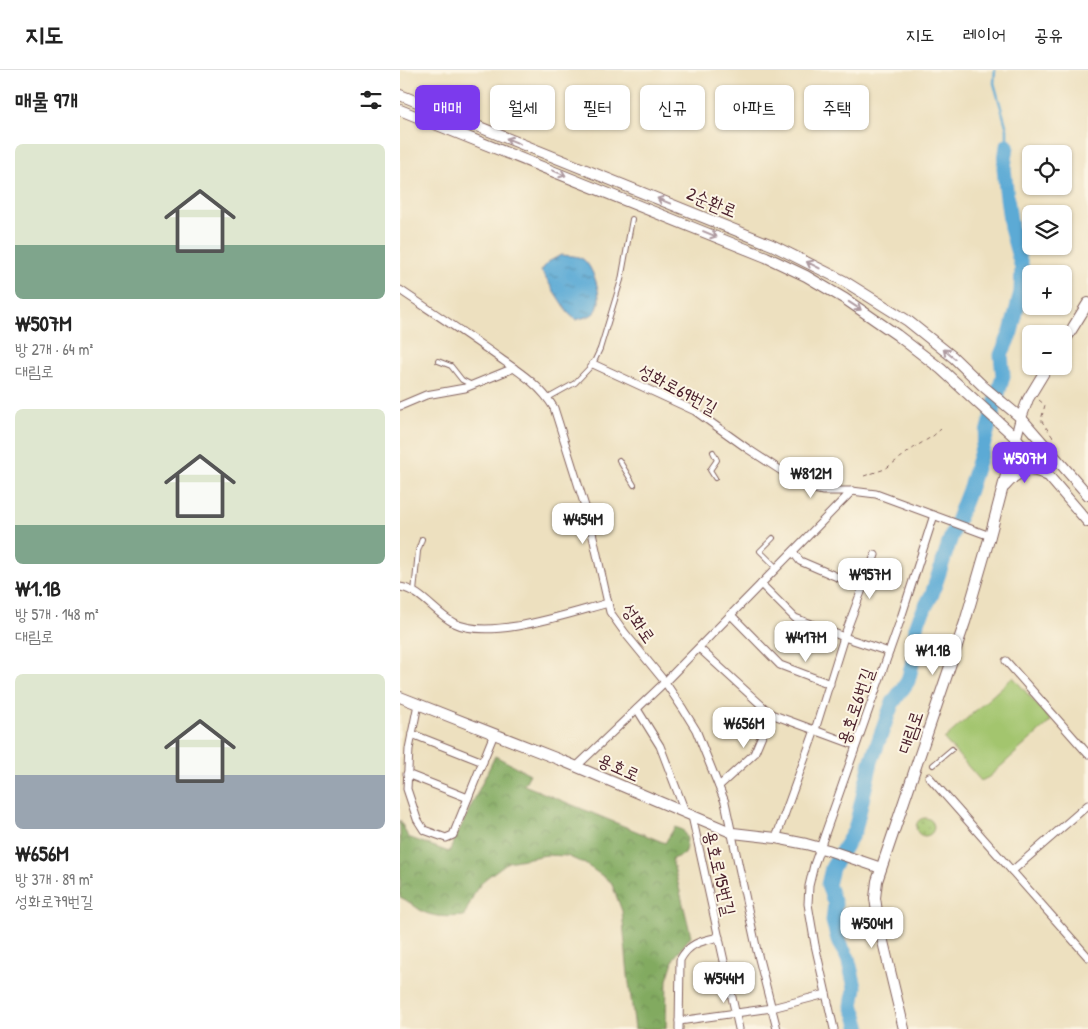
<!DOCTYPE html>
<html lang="ko">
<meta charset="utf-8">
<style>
:root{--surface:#fff;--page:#f2f2f2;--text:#222;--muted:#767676;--line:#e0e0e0;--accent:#7c3aed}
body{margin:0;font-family:"Patrick Hand","Poor Story",sans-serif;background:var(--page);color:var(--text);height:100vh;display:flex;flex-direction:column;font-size:19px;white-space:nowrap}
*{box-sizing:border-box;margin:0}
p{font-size:16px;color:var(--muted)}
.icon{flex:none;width:28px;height:28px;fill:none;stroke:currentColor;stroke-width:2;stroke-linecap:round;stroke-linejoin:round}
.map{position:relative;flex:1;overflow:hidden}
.sheet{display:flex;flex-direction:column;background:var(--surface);width:400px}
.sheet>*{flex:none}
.top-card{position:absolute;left:15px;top:15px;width:475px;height:45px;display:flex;gap:10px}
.controls{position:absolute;left:622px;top:75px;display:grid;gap:10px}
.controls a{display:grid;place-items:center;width:50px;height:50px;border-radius:8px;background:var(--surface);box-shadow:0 1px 4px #0004;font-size:25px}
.price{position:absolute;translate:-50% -42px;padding:0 11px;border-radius:10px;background:#fff;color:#222;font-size:16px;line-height:32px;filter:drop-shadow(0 1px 2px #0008)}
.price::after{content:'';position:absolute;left:50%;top:30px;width:15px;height:11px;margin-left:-8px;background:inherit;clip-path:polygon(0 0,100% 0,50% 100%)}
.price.current{background:var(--accent);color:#fff}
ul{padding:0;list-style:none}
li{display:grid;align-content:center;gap:10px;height:265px;padding:0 15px}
li span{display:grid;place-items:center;height:155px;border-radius:8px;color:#555}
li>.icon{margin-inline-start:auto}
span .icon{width:90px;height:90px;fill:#fffc;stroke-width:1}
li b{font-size:21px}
h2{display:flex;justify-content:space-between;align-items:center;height:60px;padding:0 15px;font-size:21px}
.tag{padding:0 18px;border-radius:8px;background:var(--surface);box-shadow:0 1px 4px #0004;font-size:18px;line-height:45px}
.tag.current{background:var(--accent);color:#fff}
header{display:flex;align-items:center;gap:30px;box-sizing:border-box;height:70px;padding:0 25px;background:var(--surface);border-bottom:1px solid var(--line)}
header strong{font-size:24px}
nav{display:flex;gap:28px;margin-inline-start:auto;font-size:18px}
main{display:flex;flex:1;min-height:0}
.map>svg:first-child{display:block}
</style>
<header>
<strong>지도</strong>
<nav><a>지도</a><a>레이어</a><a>공유</a></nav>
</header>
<main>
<section class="sheet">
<h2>매물 9개<svg class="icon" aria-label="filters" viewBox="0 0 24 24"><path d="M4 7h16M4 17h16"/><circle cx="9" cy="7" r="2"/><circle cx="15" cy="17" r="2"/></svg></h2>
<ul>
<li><span style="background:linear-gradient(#dfe7d0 65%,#7fa58c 0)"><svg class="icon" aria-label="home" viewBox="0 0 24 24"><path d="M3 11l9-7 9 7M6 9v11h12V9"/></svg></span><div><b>₩507M</b><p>방 2개 · 64 m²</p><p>대림로</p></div></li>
<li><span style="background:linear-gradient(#dfe7d0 75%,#7fa58c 0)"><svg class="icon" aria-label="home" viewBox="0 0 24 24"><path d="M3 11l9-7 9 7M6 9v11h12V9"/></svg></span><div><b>₩1.1B</b><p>방 5개 · 148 m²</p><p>대림로</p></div></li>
<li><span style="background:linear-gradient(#dfe7d0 65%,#9aa5b1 0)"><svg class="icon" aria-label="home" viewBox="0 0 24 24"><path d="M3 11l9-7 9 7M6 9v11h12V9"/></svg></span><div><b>₩656M</b><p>방 3개 · 89 m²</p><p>성화로79번길</p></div></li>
</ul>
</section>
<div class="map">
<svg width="688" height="959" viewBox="0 0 688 959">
<defs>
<pattern id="forest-crowns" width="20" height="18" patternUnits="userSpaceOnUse" patternTransform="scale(1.25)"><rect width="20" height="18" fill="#82aa61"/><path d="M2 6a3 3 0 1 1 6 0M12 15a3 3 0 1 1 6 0" fill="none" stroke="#6c8a50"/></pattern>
<pattern id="park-dots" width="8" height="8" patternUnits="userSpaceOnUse" patternTransform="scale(1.25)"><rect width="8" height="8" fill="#a3c56e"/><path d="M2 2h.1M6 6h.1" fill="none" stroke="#879f5b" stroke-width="1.8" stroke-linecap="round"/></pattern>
<pattern id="water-ripples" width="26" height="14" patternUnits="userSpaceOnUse" patternTransform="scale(1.25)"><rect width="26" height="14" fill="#5baad5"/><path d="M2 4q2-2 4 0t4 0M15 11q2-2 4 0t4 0" fill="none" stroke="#4d8aad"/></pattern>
</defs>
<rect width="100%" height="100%" fill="#fcf5e5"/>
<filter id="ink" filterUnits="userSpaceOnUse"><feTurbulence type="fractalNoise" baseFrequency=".02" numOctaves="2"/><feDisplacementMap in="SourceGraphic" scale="10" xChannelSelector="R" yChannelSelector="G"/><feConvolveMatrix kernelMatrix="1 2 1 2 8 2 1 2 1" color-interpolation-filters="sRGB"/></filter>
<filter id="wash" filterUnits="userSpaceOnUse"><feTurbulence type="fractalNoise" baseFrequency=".0096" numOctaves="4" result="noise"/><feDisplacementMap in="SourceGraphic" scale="20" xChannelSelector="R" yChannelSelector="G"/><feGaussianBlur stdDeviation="1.12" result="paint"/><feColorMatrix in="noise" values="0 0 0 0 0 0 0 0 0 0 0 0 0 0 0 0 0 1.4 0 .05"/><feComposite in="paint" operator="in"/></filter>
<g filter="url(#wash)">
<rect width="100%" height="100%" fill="#ede0bf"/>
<path fill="url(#forest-crowns)" stroke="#666446" d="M95,686l35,18 -6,11 141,58 10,-16 8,3 4,9 -2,15 -13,5 19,77 -17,22 -7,22 -1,49h-31l-7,-54 -6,-64 -11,-29 -26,-18 -18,-8 -21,-1 -38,7 -23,17 -9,11 -12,26c-12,1 -33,2 -44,-6 -7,-5 -12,-9 -20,-13v-77l8,17 41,15z"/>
<circle fill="url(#park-dots)" stroke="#76724c" cx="525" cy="757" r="9"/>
<path fill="#a3c56e" stroke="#76724c" d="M613,607l38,44 -62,56 -8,4 -37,-42z"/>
<path fill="url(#water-ripples)" stroke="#526480" d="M161,185c8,1 17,0 23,5 10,8 22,44 10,53 -4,4 -13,5 -18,7l-8,-7 -27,-42 7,-9z"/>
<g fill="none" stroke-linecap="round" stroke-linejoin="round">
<path stroke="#5baad5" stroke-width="2.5" d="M595,0l-1,13 13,46v17"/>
<path stroke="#5baad5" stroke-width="15" d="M460,959l-4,-14 -4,-9 3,-19 -7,-29 -9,-15 -6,-22 2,-17 -7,-19 4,-17 23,-38 16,-68 21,-58 16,-23 7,-29 1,-27 16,-31 19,-57 18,-47 17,-54 17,-60 -2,-21 10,-23 10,-40 1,-24 -11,-40 -5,-38 -2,-23 3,-21"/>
</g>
</g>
<g filter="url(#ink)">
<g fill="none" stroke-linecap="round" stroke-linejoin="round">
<g stroke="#83635f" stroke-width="6">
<g id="lane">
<path d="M38,291l13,5 11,14 8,4"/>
<path d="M148,328l27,-15 18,-19 7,-15 21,-69 11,-61"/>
<path d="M313,382l4,8 -7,10 5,8"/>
<path d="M219,390l15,25"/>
<path d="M373,468l-13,13 17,17"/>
<path d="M14,522l4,-41 4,-12"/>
<path d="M533,695l19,-16"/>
</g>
</g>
<g stroke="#83635f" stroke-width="9">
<g id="street">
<path d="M0,220c34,23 68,45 101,69 20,14 40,27 53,49l35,111 21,93 15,21 40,49 18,27 13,21 29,72 32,149 20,78"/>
<path d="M0,336l26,-11 39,-7 49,-20"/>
<path d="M452,421l24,3 114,42"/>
<path d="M393,482l7,9 63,27"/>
<path d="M361,514l34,34 49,19 45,15"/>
<path d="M0,517c21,3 35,26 54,36 36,18 116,-10 154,-20"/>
<path d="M331,545l49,50 50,19"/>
<path d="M299,578l72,66 84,31"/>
<path d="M606,591l82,93"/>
<path d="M18,634l-9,45 -2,40 10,30 7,11 22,8 7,-3 41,-101"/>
<path d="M237,639l23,37 26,68"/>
<path d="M12,664l71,28"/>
<path d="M177,696l88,-84 187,-191h-29l-17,-4 -58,-38 -53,-38 -102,-47"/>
<path d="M7,704l61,24"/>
<path d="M529,707l159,180"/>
<path d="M319,716l35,-32 17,-40"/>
<path d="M292,746l47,213"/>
<path d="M376,768l39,-108 29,-93 31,-82"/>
<path d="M612,801l76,-66"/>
<path d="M279,951l93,-13 54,-14"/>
<path d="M279,959l1,-69c9,-17 21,-19 39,-23"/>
<path d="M434,959l-19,-84 -7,-41 1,-18 5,-21 85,-241 35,-109"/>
</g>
</g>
<g stroke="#83635f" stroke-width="12">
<g id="secondary">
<path d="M0,25l372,150 72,36 64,40 45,36 31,30 37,31 67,77"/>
<path d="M0,40l366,147 40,19 39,23 52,36 44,34 75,69 72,84"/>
<path d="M664,272l24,-39"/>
<path d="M605,416c11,-13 24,-21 41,-11"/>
<path d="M0,627l163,64 170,72 43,5 30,6 22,6 53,18"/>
<path d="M504,959l-25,-104 -4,-27 2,-17 88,-259 25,-86 31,-118 7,-19 20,-33"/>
</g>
</g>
<g stroke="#83635f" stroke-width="1" stroke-dasharray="4 4" stroke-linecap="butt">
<path d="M639,330l6,5 -4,15 13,19 -1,1"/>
<path d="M464,406l21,-7 7,-5 23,-17 18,-11 8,-7"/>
</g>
<use href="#lane" stroke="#fff" stroke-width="4"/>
<use href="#street" stroke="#fff" stroke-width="7"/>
<use href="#secondary" stroke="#fff" stroke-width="10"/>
</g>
<defs><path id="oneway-shaft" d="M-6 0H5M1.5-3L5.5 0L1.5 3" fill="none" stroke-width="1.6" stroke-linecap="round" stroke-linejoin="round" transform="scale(1.25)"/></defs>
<g stroke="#ae9aa0">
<use href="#oneway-shaft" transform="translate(113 71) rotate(-158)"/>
<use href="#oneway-shaft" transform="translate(159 103) rotate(22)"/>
<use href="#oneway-shaft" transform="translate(264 131) rotate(-158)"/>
<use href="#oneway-shaft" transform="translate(310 164) rotate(22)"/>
<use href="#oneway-shaft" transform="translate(413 195) rotate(-153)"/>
<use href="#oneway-shaft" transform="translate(455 236) rotate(33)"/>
<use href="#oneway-shaft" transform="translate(549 284) rotate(-140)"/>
</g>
</g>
<g text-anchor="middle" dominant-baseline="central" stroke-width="4" stroke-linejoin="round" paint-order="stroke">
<g font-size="18" fill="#4a1f2b" stroke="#fcf5e5">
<text transform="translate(312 132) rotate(22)">2순환로</text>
<text transform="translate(278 319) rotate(28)">성화로69번길</text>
<text transform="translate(239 553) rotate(55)">성화로</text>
<text transform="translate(455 636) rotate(-71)">용호로6번길</text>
<text transform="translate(510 662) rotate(-71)">대림로</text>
<text transform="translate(219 697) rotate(24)">용호로</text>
<text transform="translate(320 803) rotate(77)">용호로15번길</text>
</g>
</g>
</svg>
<div class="controls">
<a><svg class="icon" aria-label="locate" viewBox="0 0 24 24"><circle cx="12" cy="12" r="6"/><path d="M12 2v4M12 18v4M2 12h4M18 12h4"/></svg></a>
<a><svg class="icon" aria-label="layers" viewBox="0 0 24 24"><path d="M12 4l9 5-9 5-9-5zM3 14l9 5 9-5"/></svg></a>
<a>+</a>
<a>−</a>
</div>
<b class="price current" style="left:625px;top:414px">₩507M</b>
<b class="price" style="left:411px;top:429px">₩812M</b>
<b class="price" style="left:183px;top:475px">₩454M</b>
<b class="price" style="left:470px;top:530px">₩957M</b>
<b class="price" style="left:406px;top:593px">₩417M</b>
<b class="price" style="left:533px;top:606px">₩1.1B</b>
<b class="price" style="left:344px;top:679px">₩656M</b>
<b class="price" style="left:472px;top:879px">₩504M</b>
<b class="price" style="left:324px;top:934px">₩544M</b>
<div class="top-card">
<a class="tag current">매매</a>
<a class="tag">월세</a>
<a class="tag">필터</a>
<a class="tag">신규</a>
<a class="tag">아파트</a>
<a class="tag">주택</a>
</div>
</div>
</main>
